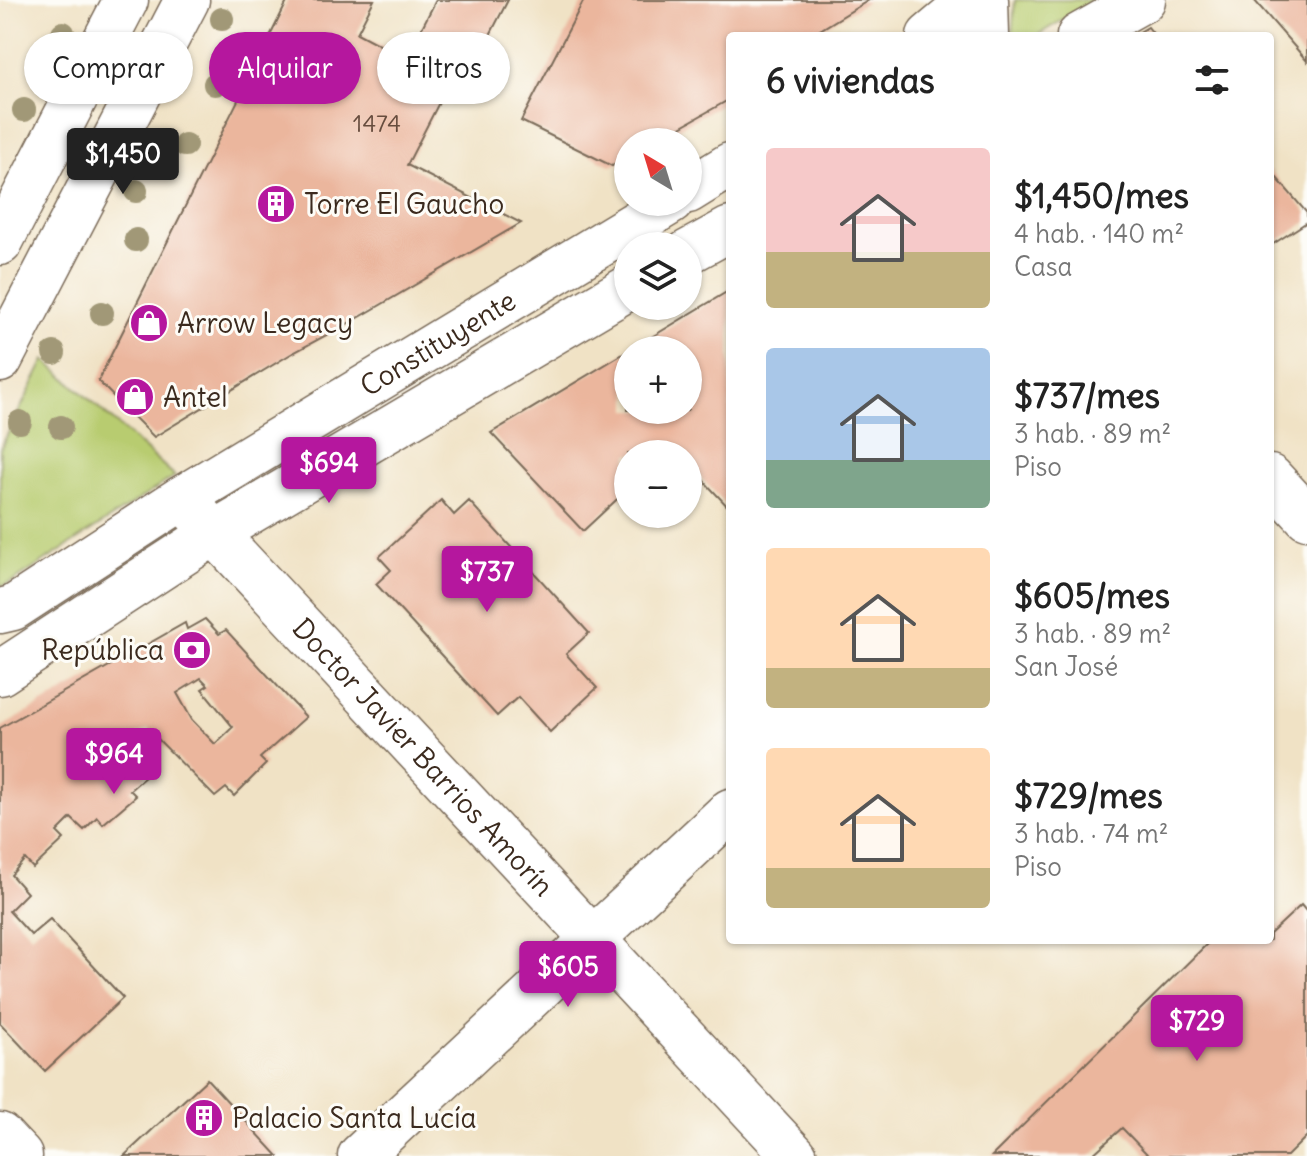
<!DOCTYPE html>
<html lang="es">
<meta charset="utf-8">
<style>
:root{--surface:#fff;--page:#f2f2f2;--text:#222;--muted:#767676;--accent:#b5179e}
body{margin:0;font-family:Delius,sans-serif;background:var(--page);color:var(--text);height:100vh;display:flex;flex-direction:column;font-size:30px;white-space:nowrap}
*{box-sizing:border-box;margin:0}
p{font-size:26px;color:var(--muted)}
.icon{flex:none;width:44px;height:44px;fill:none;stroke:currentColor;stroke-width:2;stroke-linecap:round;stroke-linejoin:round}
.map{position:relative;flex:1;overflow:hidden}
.panel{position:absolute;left:726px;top:32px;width:548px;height:912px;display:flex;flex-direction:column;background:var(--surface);border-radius:8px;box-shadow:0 2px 6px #0004}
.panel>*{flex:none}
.top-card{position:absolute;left:24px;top:32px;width:582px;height:72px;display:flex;gap:16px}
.needle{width:52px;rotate:322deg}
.fabs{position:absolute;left:614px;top:128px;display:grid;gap:16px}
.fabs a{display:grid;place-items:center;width:88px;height:88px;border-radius:50%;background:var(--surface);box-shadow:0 2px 6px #0004;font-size:40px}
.price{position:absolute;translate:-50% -68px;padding:0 18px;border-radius:8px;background:var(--accent);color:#fff;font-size:26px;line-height:52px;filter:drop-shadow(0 2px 4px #0008)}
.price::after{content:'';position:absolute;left:50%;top:48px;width:24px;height:18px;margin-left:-12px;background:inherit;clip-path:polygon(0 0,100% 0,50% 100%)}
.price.selected{background:#222;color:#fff}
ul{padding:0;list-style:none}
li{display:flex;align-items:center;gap:24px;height:200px;padding:0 40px}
li span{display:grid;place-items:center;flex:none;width:224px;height:160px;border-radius:8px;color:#555}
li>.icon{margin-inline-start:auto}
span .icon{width:96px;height:96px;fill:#fffc;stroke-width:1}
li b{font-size:34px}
h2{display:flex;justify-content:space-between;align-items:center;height:96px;padding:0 40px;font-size:34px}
.tag{padding:0 28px;border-radius:36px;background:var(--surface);box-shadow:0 2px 6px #0004;font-size:28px;line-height:72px}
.tag.selected{background:var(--accent);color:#fff}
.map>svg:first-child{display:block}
</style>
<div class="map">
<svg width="1307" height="1156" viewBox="0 0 1307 1156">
<rect width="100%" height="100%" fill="#fdfcf7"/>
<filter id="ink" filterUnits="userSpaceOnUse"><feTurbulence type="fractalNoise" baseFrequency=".0125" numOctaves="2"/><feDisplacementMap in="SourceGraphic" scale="16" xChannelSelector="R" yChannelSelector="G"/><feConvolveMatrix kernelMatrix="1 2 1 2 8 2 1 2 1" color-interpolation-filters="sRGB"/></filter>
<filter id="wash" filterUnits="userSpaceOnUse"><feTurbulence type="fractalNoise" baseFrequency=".006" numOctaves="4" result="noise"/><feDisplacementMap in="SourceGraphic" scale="32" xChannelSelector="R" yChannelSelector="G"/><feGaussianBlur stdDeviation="1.8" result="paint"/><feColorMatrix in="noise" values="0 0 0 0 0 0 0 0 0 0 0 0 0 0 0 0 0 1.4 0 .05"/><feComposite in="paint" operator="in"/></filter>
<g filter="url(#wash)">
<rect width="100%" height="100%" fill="#f0e2c5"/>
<g fill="#b8cc70" stroke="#7a7b47" stroke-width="2">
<path d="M1015,0h80l-59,36h-24z"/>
<path d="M45,360l130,116 -161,105 -14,6v-138z"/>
</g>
<g id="blocks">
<g fill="#ebb69d" fill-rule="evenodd">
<path d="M288,0h86l-17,33 49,26 30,-59h72l-35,68 11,6 -11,19 -23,-12 -43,84 114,58 -161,94 -69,37 -137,83 -56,-56z"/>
<path d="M584,0h285l-59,36h-80v63l-76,43h-26v15l-16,9 -91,-45z"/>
<path d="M1254,0h53v61z"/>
<path d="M1148,27l7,9h-22z"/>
<path d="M1270,170l37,43v9l-37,24z"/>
<path d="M730,290v219l-42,-45v-10h-9l-8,-8 -7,8h-36v35l-45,42 -92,-98 137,-82v59h60v-60h-58z"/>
<path d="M441,500l13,15 15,-14 120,132 -23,21 31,34 -47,44 -32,-35 -21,19 -121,-132 15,-14 -12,-13z"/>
<path d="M205,619l14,15 7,-4 80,87 -46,41 6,6 -32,32 -8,-8 -11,9 -67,-68 -31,15 29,32 -16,14 6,6 -33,28 -6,-7 -13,13 -13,-12 -14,14 7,7 -31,29 -8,-9 -14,16 16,18 -18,18 22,24 19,-16 73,79 -78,73 -45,-48v-295l185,-105 2,6zM201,678l7,7 -6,4 31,38 -18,17 -23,-24 -15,-27z"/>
<path d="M1301,905l6,7v224l-20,20h-138l-27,-28 -31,28h-99l219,-216h48l3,2 8,-2v-6z"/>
<path d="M207,1079l71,77h-154z"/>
</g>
</g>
</g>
<g filter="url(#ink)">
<use href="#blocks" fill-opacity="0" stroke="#7a6a58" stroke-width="2"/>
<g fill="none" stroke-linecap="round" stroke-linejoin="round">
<g stroke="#7a6a58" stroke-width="47">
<g id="minor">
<path d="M986,0l1,36"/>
<path d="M929,36l43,-36"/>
<path d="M1079,36l64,-36"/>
<path d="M688,191l42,-26"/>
<path d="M688,252l42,-23"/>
<path d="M1270,477l37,40"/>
<path id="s1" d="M182,498l613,658"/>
<path id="s2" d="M0,611l13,-3 169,-110 489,-296"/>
<path d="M0,673l214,-140 414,-245"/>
<path d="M0,1135l20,21"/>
<path d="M360,1156l370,-345"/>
</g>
</g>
<g stroke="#7a6a58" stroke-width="47">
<g id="major">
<path d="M0,243l126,-243"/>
<path d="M0,360l187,-360"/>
</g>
</g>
<use href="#minor" stroke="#fff" stroke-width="44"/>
<use href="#major" stroke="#fff" stroke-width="44"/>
</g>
<g fill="#a19877">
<circle cx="222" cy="19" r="12"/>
<circle cx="63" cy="33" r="12"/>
<circle cx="215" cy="84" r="12"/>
<circle cx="24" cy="110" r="12"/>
<circle cx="185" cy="145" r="12"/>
<circle cx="136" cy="191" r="12"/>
<circle cx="136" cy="240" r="12"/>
<circle cx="102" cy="313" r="12"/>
<circle cx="54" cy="353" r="12"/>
<circle cx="20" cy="422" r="12"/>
<circle cx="61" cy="427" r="12"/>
</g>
</g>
<defs>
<g id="building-disc" transform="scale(2)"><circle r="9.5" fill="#b5179e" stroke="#fdfcf7"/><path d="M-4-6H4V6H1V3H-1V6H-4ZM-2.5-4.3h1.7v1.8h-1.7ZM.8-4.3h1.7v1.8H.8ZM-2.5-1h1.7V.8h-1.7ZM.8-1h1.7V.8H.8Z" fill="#fff"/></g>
<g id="shop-disc" transform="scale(2)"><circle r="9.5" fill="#b5179e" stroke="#fdfcf7"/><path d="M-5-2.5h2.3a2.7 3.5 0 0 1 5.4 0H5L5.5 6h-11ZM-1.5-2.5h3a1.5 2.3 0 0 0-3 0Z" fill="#fff"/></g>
<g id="bank-disc" transform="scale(2)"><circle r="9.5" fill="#b5179e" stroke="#fdfcf7"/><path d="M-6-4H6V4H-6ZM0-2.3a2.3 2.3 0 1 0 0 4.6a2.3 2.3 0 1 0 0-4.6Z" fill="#fff"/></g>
</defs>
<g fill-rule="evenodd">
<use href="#building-disc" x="276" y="204"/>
<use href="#shop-disc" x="149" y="323"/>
<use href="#shop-disc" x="135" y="397"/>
<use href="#bank-disc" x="192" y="650"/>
<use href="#building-disc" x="204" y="1118"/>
</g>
<g text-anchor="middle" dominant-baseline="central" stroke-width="6" stroke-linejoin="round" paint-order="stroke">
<g font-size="24" fill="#674d3e">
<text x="377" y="123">1474</text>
</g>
<g font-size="28" fill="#3b2a1e" stroke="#fdfcf7" text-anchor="start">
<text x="304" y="204">Torre El Gaucho</text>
<text x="177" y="323">Arrow Legacy</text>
<text x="163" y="397">Antel</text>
<text x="164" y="650" text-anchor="end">República</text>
<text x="232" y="1118">Palacio Santa Lucía</text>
</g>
<g font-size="28" fill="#3b2a1e" stroke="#fdfcf7">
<text stroke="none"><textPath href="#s2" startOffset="514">Constituyente</textPath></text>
<text stroke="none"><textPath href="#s1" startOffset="354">Doctor Javier Barrios Amorín</textPath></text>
</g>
</g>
</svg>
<div class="fabs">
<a><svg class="needle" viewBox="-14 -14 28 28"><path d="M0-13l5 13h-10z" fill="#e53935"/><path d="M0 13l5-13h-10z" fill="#767676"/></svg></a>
<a><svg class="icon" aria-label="layers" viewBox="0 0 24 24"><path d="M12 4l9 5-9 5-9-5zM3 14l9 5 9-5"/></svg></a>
<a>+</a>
<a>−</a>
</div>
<b class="price selected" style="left:123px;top:196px">$1,450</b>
<b class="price" style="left:329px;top:505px">$694</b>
<b class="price" style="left:487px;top:614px">$737</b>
<b class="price" style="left:114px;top:796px">$964</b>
<b class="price" style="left:568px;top:1009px">$605</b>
<b class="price" style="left:1197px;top:1063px">$729</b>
<div class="top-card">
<a class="tag">Comprar</a>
<a class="tag selected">Alquilar</a>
<a class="tag">Filtros</a>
</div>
<section class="panel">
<h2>6 viviendas<svg class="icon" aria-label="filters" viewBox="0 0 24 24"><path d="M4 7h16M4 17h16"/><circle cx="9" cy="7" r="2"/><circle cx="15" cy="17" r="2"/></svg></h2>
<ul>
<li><span style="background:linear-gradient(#f6c9c9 65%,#c2b280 0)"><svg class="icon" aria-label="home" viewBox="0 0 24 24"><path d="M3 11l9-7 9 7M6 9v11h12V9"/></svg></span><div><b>$1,450/mes</b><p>4 hab. · 140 m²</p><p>Casa</p></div></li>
<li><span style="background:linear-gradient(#a9c7e8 70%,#7fa58c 0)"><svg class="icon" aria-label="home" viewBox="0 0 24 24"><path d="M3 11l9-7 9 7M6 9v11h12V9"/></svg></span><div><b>$737/mes</b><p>3 hab. · 89 m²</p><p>Piso</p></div></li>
<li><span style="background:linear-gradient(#ffd9b3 75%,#c2b280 0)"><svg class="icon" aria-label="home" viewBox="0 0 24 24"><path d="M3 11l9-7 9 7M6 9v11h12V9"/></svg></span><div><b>$605/mes</b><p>3 hab. · 89 m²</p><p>San José</p></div></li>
<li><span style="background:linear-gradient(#ffd9b3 75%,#c2b280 0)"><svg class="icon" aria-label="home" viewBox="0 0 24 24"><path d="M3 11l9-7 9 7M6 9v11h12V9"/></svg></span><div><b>$729/mes</b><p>3 hab. · 74 m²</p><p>Piso</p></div></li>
</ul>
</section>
</div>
